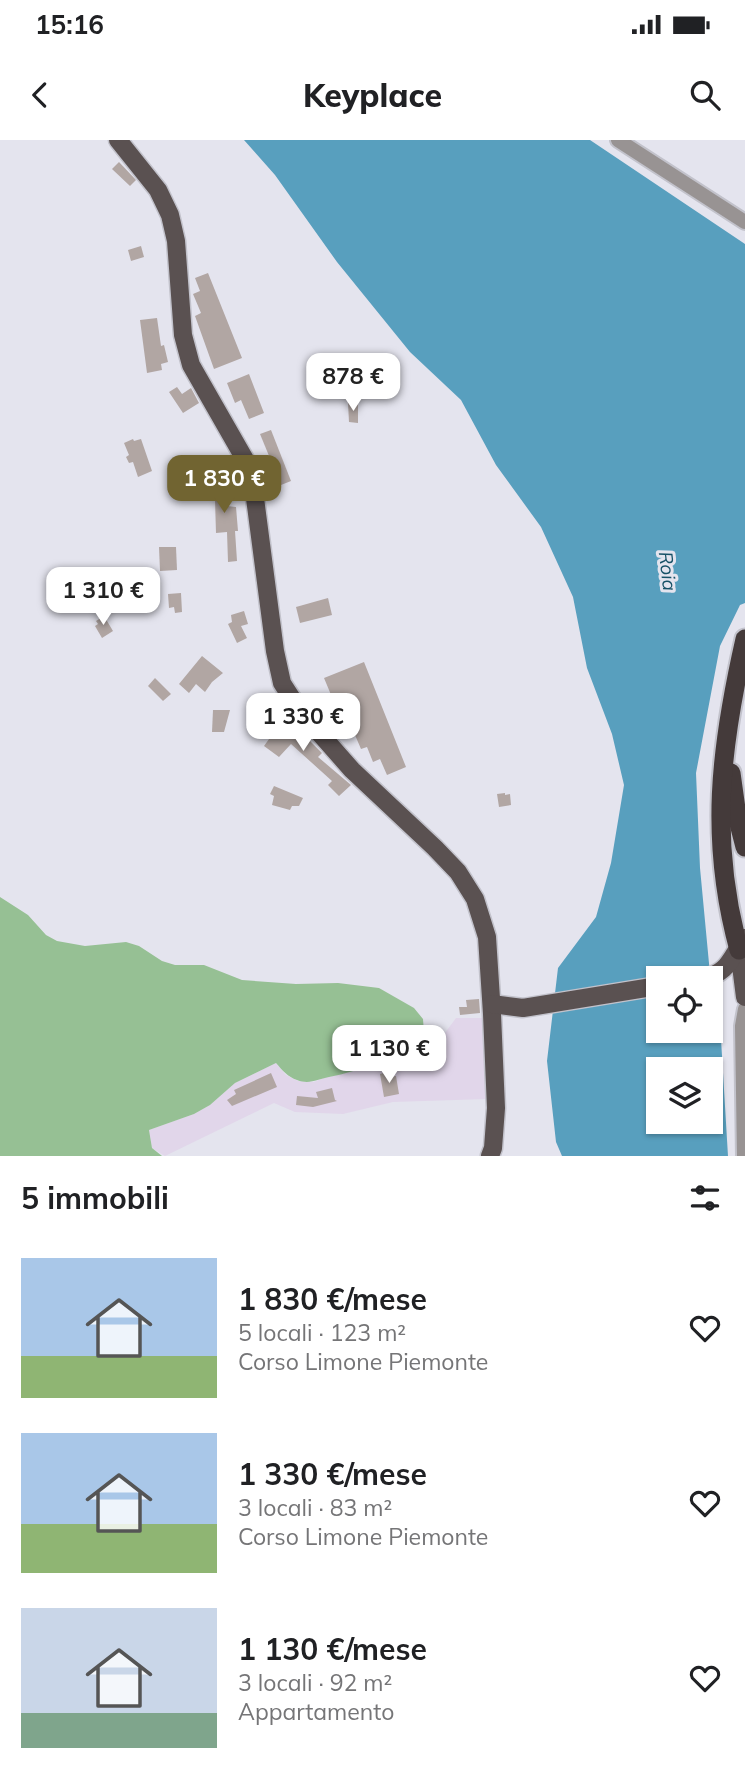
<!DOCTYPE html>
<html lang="it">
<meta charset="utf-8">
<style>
:root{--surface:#fff;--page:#f6f6f6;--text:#202124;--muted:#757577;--accent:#716431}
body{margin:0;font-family:Mulish,sans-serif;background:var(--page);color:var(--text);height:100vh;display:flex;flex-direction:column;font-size:26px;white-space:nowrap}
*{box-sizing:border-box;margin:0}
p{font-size:23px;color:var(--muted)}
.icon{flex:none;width:38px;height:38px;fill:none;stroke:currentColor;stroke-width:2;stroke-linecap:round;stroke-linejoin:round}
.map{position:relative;height:1016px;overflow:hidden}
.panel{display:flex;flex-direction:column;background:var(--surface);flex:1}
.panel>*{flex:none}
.buttons{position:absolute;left:646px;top:826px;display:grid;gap:14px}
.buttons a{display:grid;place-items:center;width:77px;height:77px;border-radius:0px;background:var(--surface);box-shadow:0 2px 5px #0004;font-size:35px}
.price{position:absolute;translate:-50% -60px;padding:0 16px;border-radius:14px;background:#fff;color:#222;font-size:23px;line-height:46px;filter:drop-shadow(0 2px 4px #0008)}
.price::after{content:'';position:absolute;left:50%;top:42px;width:21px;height:16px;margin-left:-10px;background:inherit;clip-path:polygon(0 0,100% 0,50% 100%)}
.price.on{background:var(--accent);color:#fff}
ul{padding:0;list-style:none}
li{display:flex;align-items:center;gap:21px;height:175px;padding:0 21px}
li span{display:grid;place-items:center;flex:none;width:196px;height:140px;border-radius:0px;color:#555}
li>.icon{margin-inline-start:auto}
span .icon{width:84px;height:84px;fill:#fffc;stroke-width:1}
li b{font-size:30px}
h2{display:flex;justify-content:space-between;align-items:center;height:84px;padding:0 21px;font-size:30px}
.status{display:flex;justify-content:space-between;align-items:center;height:49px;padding:0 35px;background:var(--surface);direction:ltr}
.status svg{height:19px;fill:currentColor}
header{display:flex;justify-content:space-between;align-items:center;height:91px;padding:0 21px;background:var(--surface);font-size:32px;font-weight:800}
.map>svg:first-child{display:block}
</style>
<div class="status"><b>15:16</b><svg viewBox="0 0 49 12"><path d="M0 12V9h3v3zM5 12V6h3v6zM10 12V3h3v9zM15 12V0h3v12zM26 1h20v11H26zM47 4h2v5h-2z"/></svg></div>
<header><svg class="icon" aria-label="back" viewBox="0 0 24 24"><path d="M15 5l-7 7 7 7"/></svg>Keyplace<svg class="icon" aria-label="search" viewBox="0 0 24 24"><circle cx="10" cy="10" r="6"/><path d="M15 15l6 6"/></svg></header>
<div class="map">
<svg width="745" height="1016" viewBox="0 0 745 1016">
<rect width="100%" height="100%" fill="#e4e4ee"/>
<path fill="#e1d6ea" d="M456,878h27l4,81 -94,3 -50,12 -48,-2 -21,-9 -109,53 -13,-8 -3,-18 45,-16 16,-9 25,-22 41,-20 10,12 12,6 16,1 12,-5 30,-6 86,-34z"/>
<path fill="#96c094" d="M0,757l28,18 18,20 11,6 28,5 41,-4 13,4 23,15 13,4h29l38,15 54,4 42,-1 41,5 35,20 9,11 1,14 -6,12c-29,12 -57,26 -89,32 -12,2 -19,8 -32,3 -9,-3 -15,-10 -21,-17l-41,20 -25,22 -16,9 -45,16 3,18 10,8h-162z"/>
<path fill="#589fbe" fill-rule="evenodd" d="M244,0h346l155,104v359l-5,2 -20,41 -24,127 4,95 10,106 9,32 9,150h-166l-6,-14 -9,-81 11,-93 38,-51 15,-54 13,-78 -12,-51 -25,-66 -14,-71 -32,-70 -45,-62 -35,-65 -51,-48 -73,-90 -62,-87zM658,838h52v53h-52zM658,929h52v53h-52z"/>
<g fill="#b1a6a3">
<path d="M119,22l17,18 -6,6 -18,-17z"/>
<path d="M141,106l3,11 -13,4 -3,-11z"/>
<path d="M208,133l34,85 -28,11 -19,-53 6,-3 -8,-19 7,-3 -5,-13z"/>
<path d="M157,178l4,28 3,-1 4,17 -7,2 1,6 -15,3 -7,-53z"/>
<path d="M249,234l15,39 -15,6 -8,-19 -6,3 -8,-20z"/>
<path d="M334,236l8,8 -11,12 -8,-9z"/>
<path d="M177,247l5,7 9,-6 8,15 -16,10 -14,-21z"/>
<path d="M348,263h10v20l-9,-1z"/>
<path d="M271,290l20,51 -10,4 -21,-51z"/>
<path d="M133,299l1,2 7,-2 11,32 -14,6 -5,-15 -4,1 -3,-6 3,-2 -5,-12z"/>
<path d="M217,330l10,36 9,1 2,24h-3l2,30 -9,1 -1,-30 -11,1 -1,-33 -10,-27z"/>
<path d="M159,407h17l1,23 -17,1z"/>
<path d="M181,453l1,19 -7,1 -1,-6 -5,1 -1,-14z"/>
<path d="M328,458l4,17 -32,8 -4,-16z"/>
<path d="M244,471l4,13 -7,2 6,12 -10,5 -9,-19 4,-2 -1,-7z"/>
<path d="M104,476l9,15 -11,7 -7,-12 3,-2 -2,-3z"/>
<path d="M202,516l21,17 -11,9 -7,10 -9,-8 -7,9 -10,-9z"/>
<path d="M364,522l42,105 -19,8 -7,-16 -7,3 -6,-15 -6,2 -6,-14 -6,3 -25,-60z"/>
<path d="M155,538l16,16 -8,7 -15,-15z"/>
<path d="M213,570h17l-6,22h-12z"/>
<path d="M280,572l8,10 -6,4 25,19 3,-4 12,12 -4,4 33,28 -12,11 -11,-11 4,-4 -41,-37 -12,13 -15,-11 13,-18 -7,-9z"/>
<path d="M274,646l29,12 -4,8h-7l-2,4 -18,-5 2,-9 -4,-2z"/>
<path d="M505,653v2l5,-1 1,11 -12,2 -2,-13z"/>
<path d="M479,859l1,14 -20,2 -1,-8h8l-1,-7z"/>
<path d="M387,932l1,5 8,-1 3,18 -15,3 -4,-23z"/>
<path d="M271,933l6,14 -45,19 -5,-6 9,-6 -2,-4z"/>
<path d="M332,948l3,12 2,1 -24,6 -17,-2 1,-9 21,2 -2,-6z"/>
</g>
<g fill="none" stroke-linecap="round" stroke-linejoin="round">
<g stroke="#c2c2cb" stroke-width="18">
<g id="minor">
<path d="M618,0l127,82"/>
<path d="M744,1016l-2,-130 3,-17"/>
</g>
</g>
<g stroke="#c2c2cb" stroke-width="21">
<g id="major">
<path d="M118,0l40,50 12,25 6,26 7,94 8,30 56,98 6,20 22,168 7,32 18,28 52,59 83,78 23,24 17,27 12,38 5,77 4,94 -3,40 -3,8"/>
<path d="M739,810l6,47"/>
<path d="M703,838c26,-4 28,-22 42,-40"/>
<path d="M492,864l31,4 135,-22"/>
</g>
</g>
<g stroke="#c2c2cb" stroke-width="23">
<g id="highway">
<path d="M731,633l6,43 8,31"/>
<path d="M739,810c-30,-110 -19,-201 6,-311"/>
</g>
</g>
<use href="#minor" stroke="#989393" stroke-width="14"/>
<use href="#major" stroke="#5a5151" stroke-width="18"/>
<use href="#highway" stroke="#443a3a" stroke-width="19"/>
</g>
<g text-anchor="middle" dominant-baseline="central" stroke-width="6" stroke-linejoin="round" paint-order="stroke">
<g font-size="19" font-style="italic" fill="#175167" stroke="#e4e4ee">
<text transform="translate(668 431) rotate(83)">Roia</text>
</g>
</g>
</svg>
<div class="buttons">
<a><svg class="icon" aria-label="locate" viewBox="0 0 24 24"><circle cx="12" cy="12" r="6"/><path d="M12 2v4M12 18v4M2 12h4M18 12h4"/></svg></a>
<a><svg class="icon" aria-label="layers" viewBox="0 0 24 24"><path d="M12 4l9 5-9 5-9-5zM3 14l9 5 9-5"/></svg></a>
</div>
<b class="price" style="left:353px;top:273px">878 €</b>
<b class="price on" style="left:224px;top:375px">1 830 €</b>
<b class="price" style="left:103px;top:487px">1 310 €</b>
<b class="price" style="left:303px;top:613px">1 330 €</b>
<b class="price" style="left:389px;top:945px">1 130 €</b>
</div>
<section class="panel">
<h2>5 immobili<svg class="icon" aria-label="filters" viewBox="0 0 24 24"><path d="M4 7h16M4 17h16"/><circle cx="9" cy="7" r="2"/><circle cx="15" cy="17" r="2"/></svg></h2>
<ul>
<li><span style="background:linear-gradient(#a9c7e8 70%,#8fb573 0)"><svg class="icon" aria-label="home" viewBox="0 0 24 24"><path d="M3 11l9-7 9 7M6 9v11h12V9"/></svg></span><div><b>1 830 €/mese</b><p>5 locali · 123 m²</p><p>Corso Limone Piemonte</p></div><svg class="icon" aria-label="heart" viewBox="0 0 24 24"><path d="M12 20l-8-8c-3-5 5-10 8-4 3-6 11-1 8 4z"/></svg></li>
<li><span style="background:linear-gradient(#a9c7e8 65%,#8fb573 0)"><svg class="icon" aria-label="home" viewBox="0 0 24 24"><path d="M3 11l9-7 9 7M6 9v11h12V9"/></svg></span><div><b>1 330 €/mese</b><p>3 locali · 83 m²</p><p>Corso Limone Piemonte</p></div><svg class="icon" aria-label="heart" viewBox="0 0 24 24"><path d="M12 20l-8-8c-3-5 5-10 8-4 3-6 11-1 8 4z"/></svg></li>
<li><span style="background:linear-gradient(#c9d6e8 75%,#7fa58c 0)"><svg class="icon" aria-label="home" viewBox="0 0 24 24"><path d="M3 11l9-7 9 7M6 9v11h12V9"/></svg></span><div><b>1 130 €/mese</b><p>3 locali · 92 m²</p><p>Appartamento</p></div><svg class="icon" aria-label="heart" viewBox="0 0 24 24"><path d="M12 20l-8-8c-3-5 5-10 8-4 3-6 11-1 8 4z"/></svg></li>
</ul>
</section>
